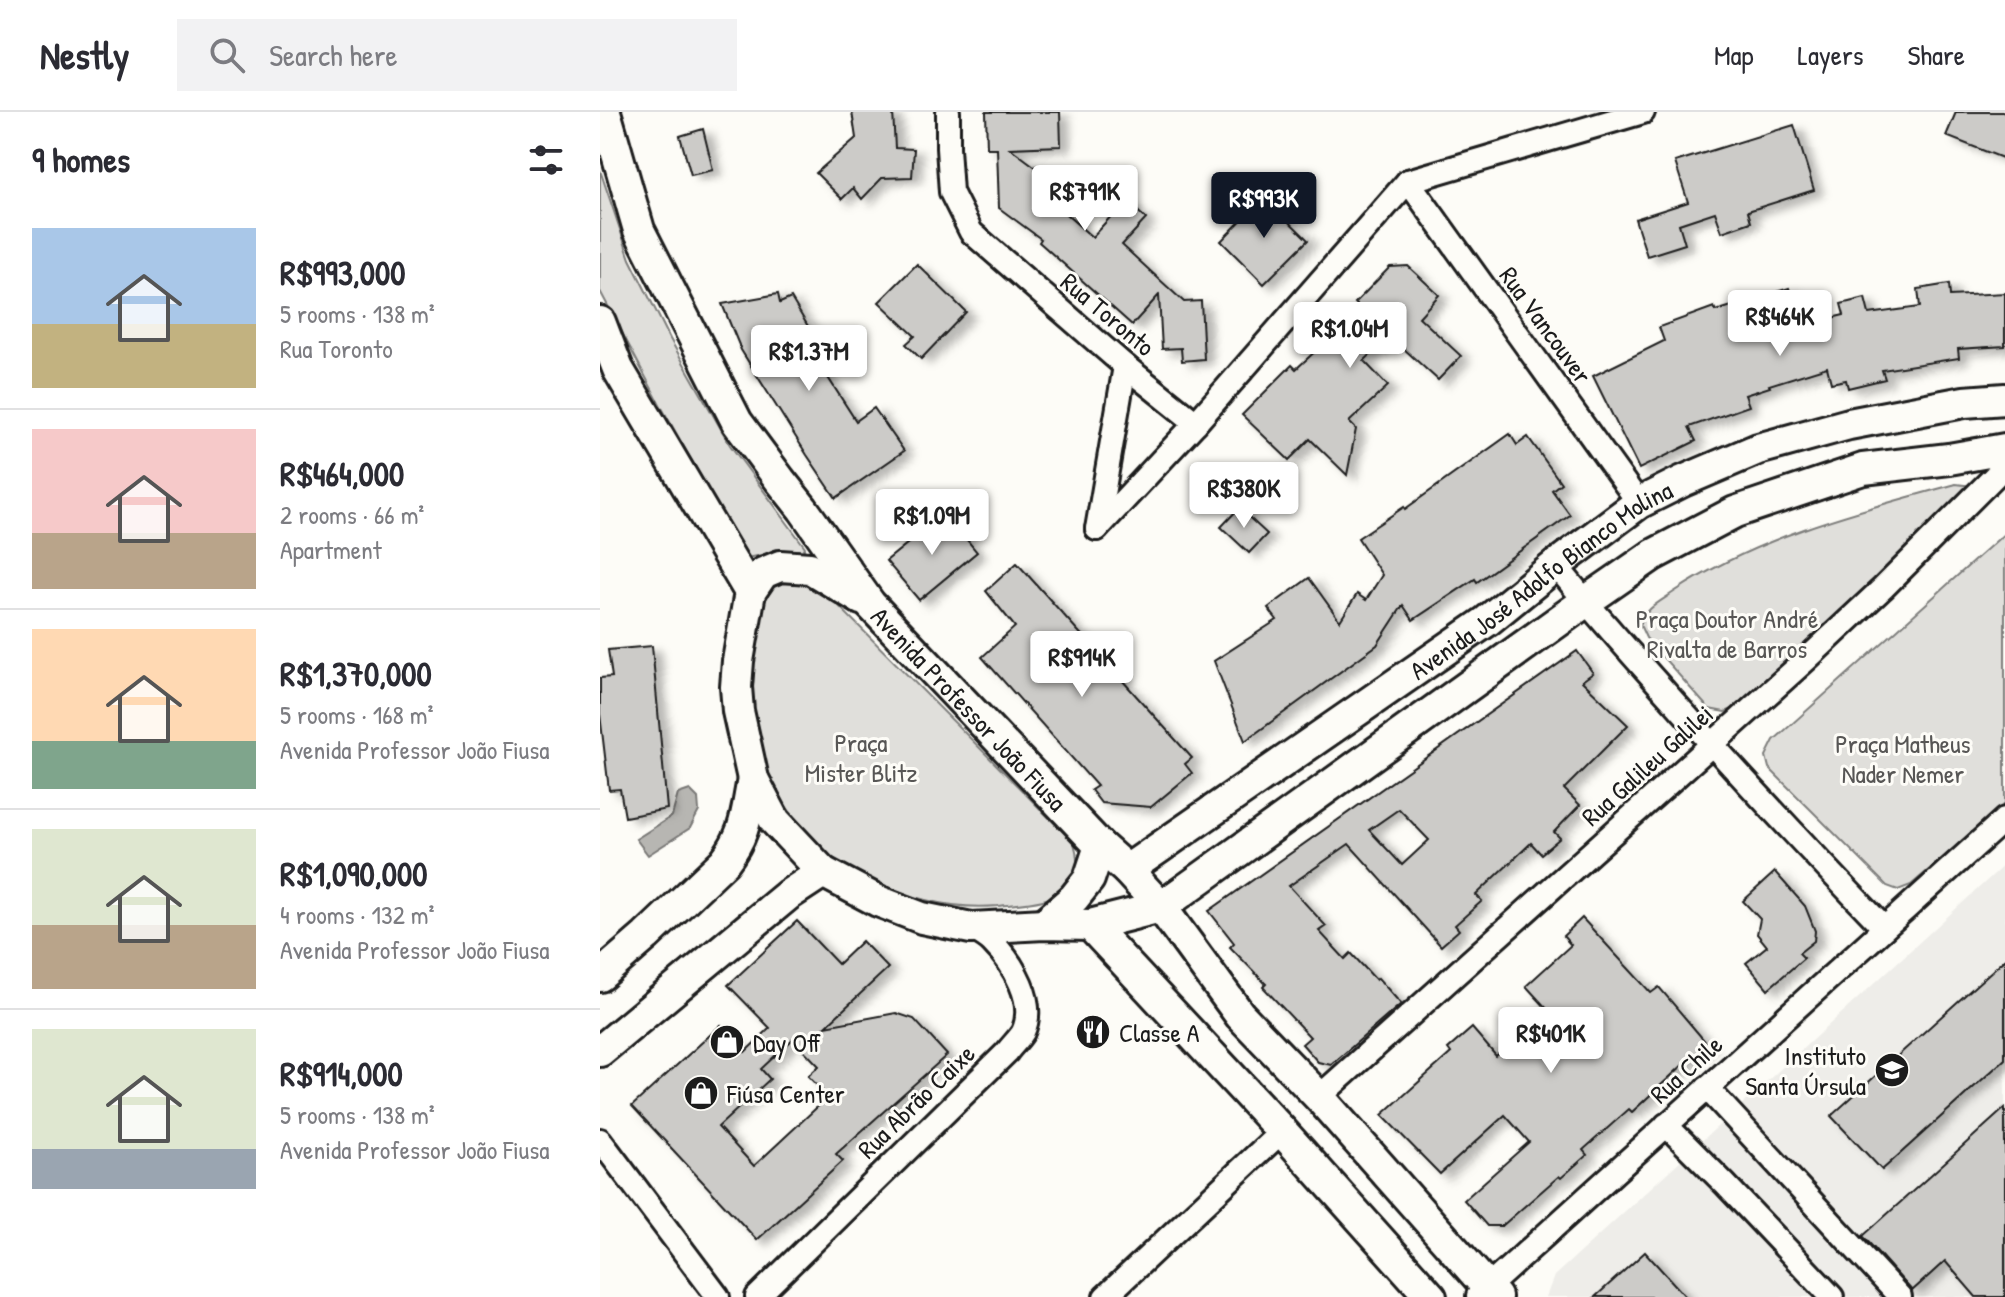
<!DOCTYPE html>
<meta charset="utf-8">
<style>
:root{--surface:#fff;--page:#f2f2f3;--text:#2b2b33;--muted:#7c7c81;--line:#e1e1e2;--accent:#111827}
body{margin:0;font-family:"Patrick Hand",sans-serif;background:var(--page);color:var(--text);height:100vh;display:flex;flex-direction:column;font-size:30px;white-space:nowrap}
*{box-sizing:border-box;margin:0}
p{font-size:26px;color:var(--muted)}
.icon{flex:none;width:44px;height:44px;fill:none;stroke:currentColor;stroke-width:2;stroke-linecap:round;stroke-linejoin:round}
.map{position:relative;flex:1;overflow:hidden}
.side{display:flex;flex-direction:column;background:var(--surface);width:600px}
.side>*{flex:none}
.price{position:absolute;translate:-50% -68px;padding:0 18px;border-radius:8px;background:#fff;color:#222;font-size:26px;line-height:52px;filter:drop-shadow(0 2px 4px #0008)}
.price::after{content:'';position:absolute;left:50%;top:48px;width:24px;height:18px;margin-left:-12px;background:inherit;clip-path:polygon(0 0,100% 0,50% 100%)}
.price.on{background:var(--accent);color:#fff}
ul{padding:0;list-style:none}
li{display:flex;align-items:center;gap:24px;height:200px;padding:0 32px}
li+li{border-top:2px solid var(--line)}
li span{display:grid;place-items:center;flex:none;width:224px;height:160px;border-radius:0px;color:#555}
li>.icon{margin-inline-start:auto}
span .icon{width:96px;height:96px;fill:#fffc;stroke-width:1}
li b{font-size:34px}
h2{display:flex;justify-content:space-between;align-items:center;height:96px;padding:0 32px;font-size:34px}
header{display:flex;align-items:center;gap:48px;box-sizing:border-box;height:112px;padding:0 40px;background:var(--surface);border-bottom:2px solid var(--line)}
header strong{font-size:38px}
nav{display:flex;gap:44px;margin-inline-start:auto;font-size:28px}
.search{width:560px;height:72px;background:var(--page);display:flex;align-items:center;gap:20px;box-sizing:border-box;padding:0 28px;border-radius:0px;color:var(--muted);font-size:30px}
main{display:flex;flex:1;min-height:0}
.map>svg:first-child{display:block}
</style>
<header>
<strong>Nestly</strong>
<div class="search"><svg class="icon" aria-label="search" viewBox="0 0 24 24"><circle cx="10" cy="10" r="6"/><path d="M15 15l6 6"/></svg>Search here</div>
<nav><a>Map</a><a>Layers</a><a>Share</a></nav>
</header>
<main>
<section class="side">
<h2>9 homes<svg class="icon" aria-label="filters" viewBox="0 0 24 24"><path d="M4 7h16M4 17h16"/><circle cx="9" cy="7" r="2"/><circle cx="15" cy="17" r="2"/></svg></h2>
<ul>
<li><span style="background:linear-gradient(#a9c7e8 60%,#c2b280 0)"><svg class="icon" aria-label="home" viewBox="0 0 24 24"><path d="M3 11l9-7 9 7M6 9v11h12V9"/></svg></span><div><b>R$993,000</b><p>5 rooms · 138 m²</p><p>Rua Toronto</p></div></li>
<li><span style="background:linear-gradient(#f6c9c9 65%,#b9a48a 0)"><svg class="icon" aria-label="home" viewBox="0 0 24 24"><path d="M3 11l9-7 9 7M6 9v11h12V9"/></svg></span><div><b>R$464,000</b><p>2 rooms · 66 m²</p><p>Apartment</p></div></li>
<li><span style="background:linear-gradient(#ffd9b3 70%,#7fa58c 0)"><svg class="icon" aria-label="home" viewBox="0 0 24 24"><path d="M3 11l9-7 9 7M6 9v11h12V9"/></svg></span><div><b>R$1,370,000</b><p>5 rooms · 168 m²</p><p>Avenida Professor João Fiusa</p></div></li>
<li><span style="background:linear-gradient(#dfe7d0 60%,#b9a48a 0)"><svg class="icon" aria-label="home" viewBox="0 0 24 24"><path d="M3 11l9-7 9 7M6 9v11h12V9"/></svg></span><div><b>R$1,090,000</b><p>4 rooms · 132 m²</p><p>Avenida Professor João Fiusa</p></div></li>
<li><span style="background:linear-gradient(#dfe7d0 75%,#9aa5b1 0)"><svg class="icon" aria-label="home" viewBox="0 0 24 24"><path d="M3 11l9-7 9 7M6 9v11h12V9"/></svg></span><div><b>R$914,000</b><p>5 rooms · 138 m²</p><p>Avenida Professor João Fiusa</p></div></li>
</ul>
</section>
<div class="map">
<svg width="1405" height="1185" viewBox="0 0 1405 1185">
<defs>
<filter id="shadow"><feDropShadow dx="9" dy="5" stdDeviation="4" flood-color="#0004"/></filter>
</defs>
<rect width="100%" height="100%" fill="#fdfcf7"/>
<filter id="ink" filterUnits="userSpaceOnUse"><feTurbulence type="fractalNoise" baseFrequency=".0125" numOctaves="2"/><feDisplacementMap in="SourceGraphic" scale="16" xChannelSelector="R" yChannelSelector="G"/><feConvolveMatrix kernelMatrix="1 2 1 2 8 2 1 2 1" color-interpolation-filters="sRGB"/></filter>
<g filter="url(#ink)">
<path fill="#eeede9" d="M1405,752v433h-459l8,-21z"/>
<g fill="#e0dfdb" stroke="#7e7e7c" stroke-width="2">
<path d="M0,58l30,89 40,80 60,106 75,102 -2,4 -29,1 -27,6 -85,-150 -62,-117z"/>
<path d="M1356,372l16,2v10l-231,210 -16,6 -16,-3 -63,-71 -6,-13c7,-18 18,-22 34,-33 84,-56 186,-82 282,-108z"/>
<path d="M1405,421v271l-94,81 -13,5 -11,-4 -118,-118 -3,-12 8,-16z"/>
<path d="M187,469l20,2 26,17 241,243c5,15 5,34 -7,45 -17,16 -47,15 -69,18 -44,4 -84,-6 -123,-25 -11,-6 -22,-10 -32,-16 -14,-8 -26,-22 -36,-33 -13,-15 -27,-31 -35,-49 -18,-38 -22,-84 -19,-125 1,-15 10,-65 23,-74 3,-2 7,-2 11,-3z"/>
</g>
<path fill="#b7b6b2" stroke="#797876" stroke-width="2" d="M90,678l8,8 1,13 -9,17 -42,27 -12,-16 36,-23 6,-22z"/>
<g fill="#cccbc8" stroke="#1c1c1c" stroke-width="2" fill-rule="evenodd" filter="url(#shadow)">
<path d="M252,0h41l2,36 19,1 -2,28 -30,1 -20,21 -9,-11 -11,11 -26,-26 40,-35z"/>
<path d="M386,0h74l1,34 -51,2 59,44 -11,15 34,30 34,-37 20,19 -24,26 62,57 17,-1 3,58 -22,2 -1,-13 -19,1 -3,-54 -27,30 -93,-83 2,-3 -42,-31 -2,-60h-10z"/>
<path d="M1356,0h49v47l-59,-23z"/>
<path d="M1194,13l20,65 -66,21 3,11 -29,10 -7,-20 -36,12 6,20 -38,12 -12,-37 53,-17 -13,-40z"/>
<path d="M103,17l10,41 -22,5 -11,-39z"/>
<path d="M664,85l44,43 -44,44 -43,-43z"/>
<path d="M317,152l49,48 -45,47 -15,-15 9,-8 -36,-34z"/>
<path d="M808,154l31,29 -20,22 42,39 -23,24 -48,-44 -26,25 24,25 -39,36 7,7 -9,46 -37,-36 -21,21 -47,-45 50,-50 4,4 65,-60 -6,-6 35,-36z"/>
<path d="M1349,172l1,12 55,-3v53l-47,3 1,9 -77,12 3,9 -37,9 -2,-8 -15,3 -4,-16 -58,18 1,2 -25,8 4,11 -60,21 7,14 -57,28 -46,-93 71,-35 -5,-14 55,-20 2,4 73,-23 12,37 43,-10 -3,-11 24,-6 4,16 51,-7 -2,-18z"/>
<path d="M178,182l2,9 11,-5 27,45 -9,5 47,73 18,-13 30,43 -68,47 -29,-43 -66,-105 -19,-46z"/>
<path d="M910,322l7,11 11,-8 33,46 -9,7 18,25 -93,67 -2,-3 -62,41 -10,-15 -26,40 -132,96 -31,-80 63,-41 -9,-12 41,-30 31,43 17,-27 9,6 16,-25 -24,-37 46,-31 1,2z"/>
<path d="M639,396l28,26 -18,19 -28,-26z"/>
<path d="M345,401l32,39 -58,48 -33,-39z"/>
<path d="M417,451l175,195 -7,6 7,9 -41,34 -50,-4 -10,-13 6,-4 -115,-129 33,-30 -29,-36z"/>
<path d="M52,534l15,163 -42,8 -5,-28 -11,1 -9,-76v-36l12,-1 -4,-27z"/>
<path d="M977,539l16,22 -11,8 46,44 -64,64 16,16 -26,27 6,6 -19,16 -10,-11 -55,52 6,6 -27,24 4,5 -18,16 -92,-102 -60,42 37,40 -7,5 26,28 6,-6 25,27 2,-2 23,26 -70,61 -13,-3 -16,-18 8,-7 -47,-50 3,-3 -36,-37 4,-4 -25,-32zM799,697l30,31 -27,25 -33,-35z"/>
<path d="M1175,760l30,34 10,25 -1,10 -15,12 5,5 -36,31 -22,-26 21,-17 -10,-12 3,-15 -17,-18z"/>
<path d="M982,806l69,75 8,-6 49,58 -22,19 -1,-1 -53,49 -3,-3 -46,41 4,5 -26,23 -2,-2 -57,50h-15l-23,-26 65,-58 -24,-27 -65,59 -58,-59 69,-62 -3,-4 24,-21 24,28 52,-46 -22,-24 45,-41 -8,-9z"/>
<path d="M197,809l41,43 24,-23 26,27 -62,58 70,-13 18,6 33,36 -111,99 7,7 -86,79 -125,-134 89,-81 24,27 25,-24 -42,-43zM193,927l26,27 -11,10 20,21 -74,69 -36,-39 52,-48 -9,-10z"/>
<path d="M1405,847v100l-123,111 -51,-54z"/>
<path d="M1405,996v189h-29l-31,-36 -33,30 -49,-55z"/>
<path d="M1045,1140l41,45h-91z"/>
</g>
<g fill="none" stroke-linecap="round" stroke-linejoin="round">
<g stroke="#1c1c1c" stroke-width="28">
<g id="minor">
<path d="M348,0v36l3,44 20,40 154,134 71,57"/>
<path d="M808,69l231,322"/>
<path d="M497,417l99,-106 212,-242 235,-69"/>
<path d="M497,417l28,-163"/>
<path d="M956,453c35,45 74,87 112,130 70,79 142,156 216,233"/>
<path d="M1107,976l193,209"/>
<path d="M719,985l488,-438 76,-71 122,-122"/>
<path d="M1066,1013l59,59 107,113"/>
<path d="M0,1028l118,157"/>
<path d="M878,1184l527,-477"/>
<path d="M157,1185l250,-245c5,-7 12,-13 16,-20 14,-30 -10,-69 -31,-90 -6,-6 -14,-10 -21,-14"/>
<path d="M505,1185l177,-166"/>
</g>
</g>
<g stroke="#1c1c1c" stroke-width="36">
<g id="secondary">
<path id="s1" d="M5,0l34,118 98,192 43,58 23,29 67,95 230,242 27,24 34,37 79,108 79,82 177,200"/>
<path d="M0,210l18,47 132,223 -12,69 -2,26 2,24 15,68 22,42 48,51 55,29 44,17 49,10 73,-4 46,1 71,-18 424,-305 68,-47 82,-43 128,-43 86,-10 56,-10"/>
<path d="M150,480l13,-19 17,-7 30,2 51,31"/>
<path id="s2" d="M527,758l360,-249 69,-56 83,-62 44,-22 75,-32 91,-25 115,-22 41,-3"/>
<path d="M444,812l30,-26 15,-19 11,-33"/>
<path d="M490,813l192,206 149,166"/>
<path d="M0,864l46,-40 78,-74c23,-30 22,-48 29,-83"/>
<path d="M0,939l188,-156 35,-23"/>
</g>
</g>
<use href="#minor" stroke="#fdfcf7" stroke-width="22"/>
<use href="#secondary" stroke="#fdfcf7" stroke-width="30"/>
</g>
</g>
<defs>
<g id="restaurant-disc" transform="scale(1.8)"><circle r="9.5" fill="#1c1c1c" stroke="#fdfcf7"/><path d="M-5-6h1v4h1v-4h1v4h1v-4h1v5L-1.5 .5V6h-2V.5L-5-1ZM5-6V6H3V1.5H1.5Q1.5-4 5-6Z" fill="#fff"/></g>
<g id="shop-disc" transform="scale(1.8)"><circle r="9.5" fill="#1c1c1c" stroke="#fdfcf7"/><path d="M-5-2.5h2.3a2.7 3.5 0 0 1 5.4 0H5L5.5 6h-11ZM-1.5-2.5h3a1.5 2.3 0 0 0-3 0Z" fill="#fff"/></g>
<g id="school-disc" transform="scale(1.8)"><circle r="9.5" fill="#1c1c1c" stroke="#fdfcf7"/><path d="M0-5L7-2L0 1L-7-2ZM-4 1L0 2.5L4 1V4Q0 6-4 4Z" fill="#fff"/></g>
</defs>
<g fill-rule="evenodd">
<use href="#restaurant-disc" x="493" y="920"/>
<use href="#shop-disc" x="127" y="930"/>
<use href="#school-disc" x="1292" y="958"/>
<use href="#shop-disc" x="101" y="981"/>
</g>
<g text-anchor="middle" dominant-baseline="central" stroke-width="6" stroke-linejoin="round" paint-order="stroke">
<g font-size="26" fill="#1c1c1c" stroke="#fdfcf7">
<text transform="translate(508 202) rotate(40)">Rua Toronto</text>
<text transform="translate(946 213) rotate(54)">Rua Vancouver</text>
<text stroke="none"><textPath href="#s2" startOffset="506">Avenida José Adolfo Bianco Molina</textPath></text>
<text stroke="none"><textPath href="#s1" startOffset="708">Avenida Professor João Fiusa</textPath></text>
<text transform="translate(1047 653) rotate(-42)">Rua Galileu Galilei</text>
<text transform="translate(1086 957) rotate(-42)">Rua Chile</text>
<text transform="translate(316 989) rotate(-44)">Rua Abrão Caixe</text>
</g>
<g font-size="26" fill="#575655" stroke="#fdfcf7">
<text x="1127" y="506">Praça Doutor André<tspan x="1127" dy="30">Rivalta de Barros</tspan></text>
<text x="261" y="630">Praça<tspan x="261" dy="30">Mister Blitz</tspan></text>
<text x="1303" y="631">Praça Matheus<tspan x="1303" dy="30">Nader Nemer</tspan></text>
</g>
<g font-size="26" fill="#1c1c1c" stroke="#fdfcf7" text-anchor="start">
<text x="519" y="920">Classe A</text>
<text x="153" y="930">Day Off</text>
<text x="1266" y="943" text-anchor="end">Instituto<tspan x="1266" dy="30">Santa Úrsula</tspan></text>
<text x="127" y="981">Fiúsa Center</text>
</g>
</g>
</svg>
<b class="price" style="left:485px;top:121px">R$791K</b>
<b class="price on" style="left:664px;top:128px">R$993K</b>
<b class="price" style="left:1180px;top:246px">R$464K</b>
<b class="price" style="left:750px;top:258px">R$1.04M</b>
<b class="price" style="left:209px;top:281px">R$1.37M</b>
<b class="price" style="left:644px;top:418px">R$380K</b>
<b class="price" style="left:332px;top:445px">R$1.09M</b>
<b class="price" style="left:482px;top:587px">R$914K</b>
<b class="price" style="left:951px;top:963px">R$401K</b>
</div>
</main>
